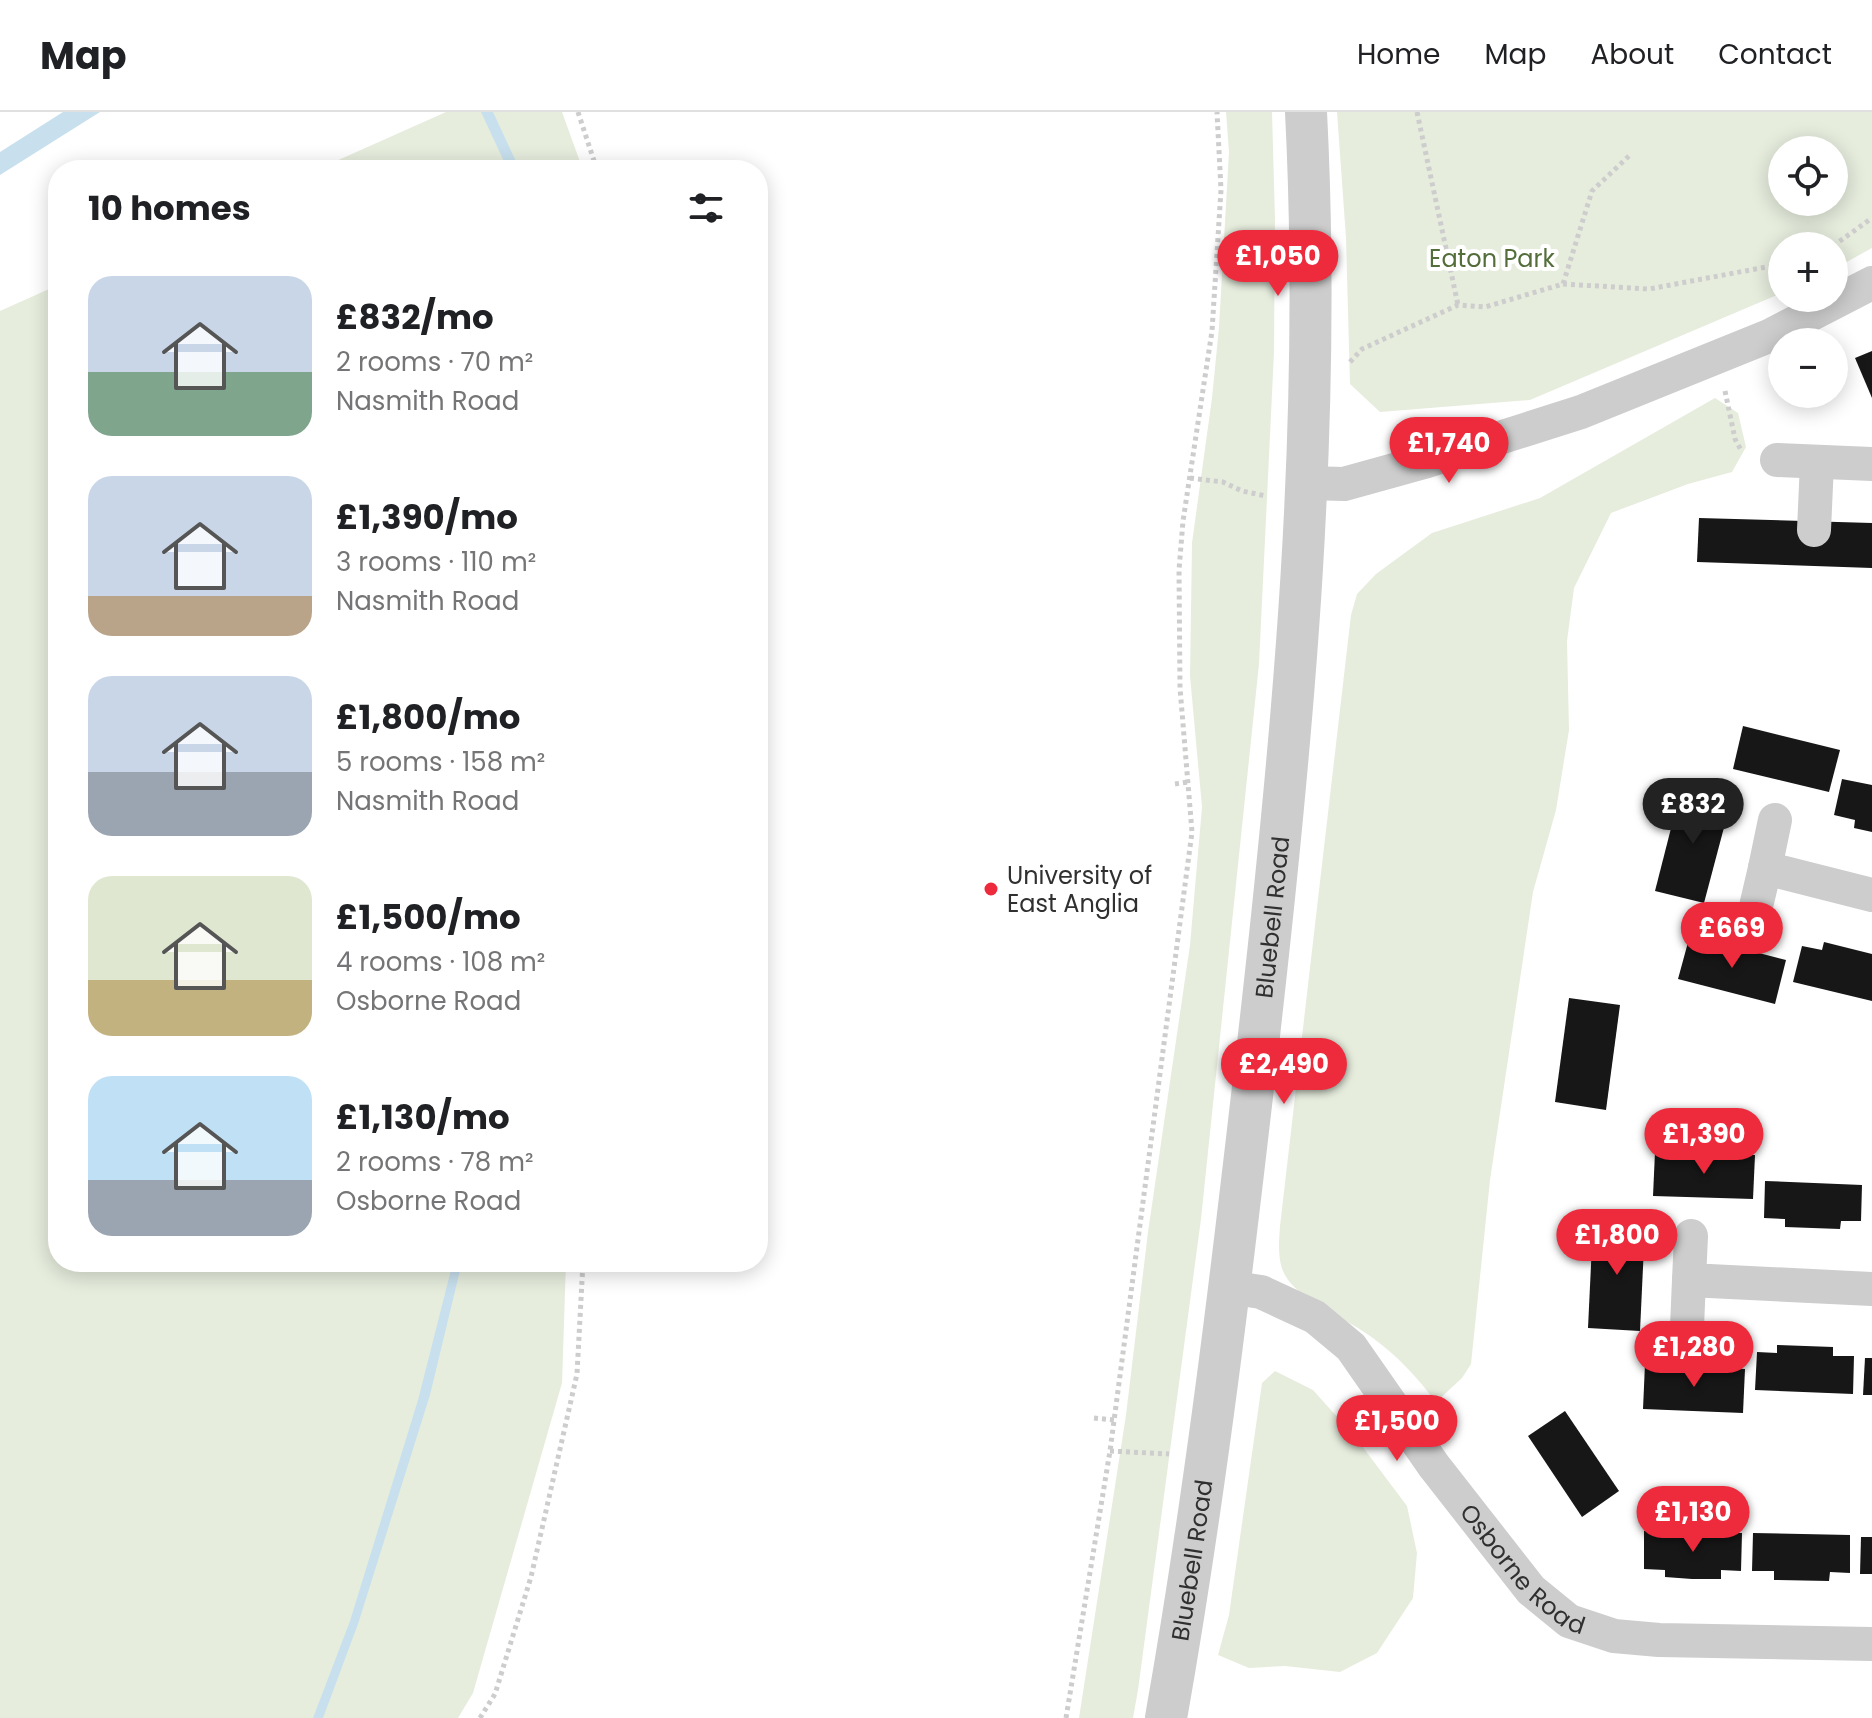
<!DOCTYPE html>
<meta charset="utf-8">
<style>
:root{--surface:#fff;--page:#f6f6f6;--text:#202124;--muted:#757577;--line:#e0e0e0;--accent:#ed2b3d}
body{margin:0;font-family:Poppins,sans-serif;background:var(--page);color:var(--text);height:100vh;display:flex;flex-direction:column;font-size:30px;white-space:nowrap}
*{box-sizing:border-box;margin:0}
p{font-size:26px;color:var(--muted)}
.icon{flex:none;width:44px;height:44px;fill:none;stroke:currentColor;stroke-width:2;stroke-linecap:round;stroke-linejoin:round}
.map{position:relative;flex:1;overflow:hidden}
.panel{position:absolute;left:48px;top:48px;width:720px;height:1112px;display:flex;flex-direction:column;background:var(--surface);border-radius:32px;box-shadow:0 4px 20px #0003}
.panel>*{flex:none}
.buttons{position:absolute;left:1768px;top:24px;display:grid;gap:16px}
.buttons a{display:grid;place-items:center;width:80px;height:80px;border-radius:50%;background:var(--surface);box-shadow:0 4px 20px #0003;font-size:40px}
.price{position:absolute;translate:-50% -68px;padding:0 18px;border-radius:28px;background:var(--accent);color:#fff;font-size:26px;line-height:52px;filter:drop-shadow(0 2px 4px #0008)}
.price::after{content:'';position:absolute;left:50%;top:48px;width:24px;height:18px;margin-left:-12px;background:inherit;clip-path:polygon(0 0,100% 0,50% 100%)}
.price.active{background:#222;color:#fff}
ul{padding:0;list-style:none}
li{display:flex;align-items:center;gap:24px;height:200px;padding:0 40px}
li span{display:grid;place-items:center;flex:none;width:224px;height:160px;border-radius:24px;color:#555}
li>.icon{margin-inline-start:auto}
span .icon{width:96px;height:96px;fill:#fffc;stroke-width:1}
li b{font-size:34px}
h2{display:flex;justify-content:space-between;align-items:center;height:96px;padding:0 40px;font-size:34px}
header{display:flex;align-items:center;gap:48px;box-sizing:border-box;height:112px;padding:0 40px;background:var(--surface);border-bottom:2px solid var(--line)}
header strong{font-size:38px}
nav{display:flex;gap:44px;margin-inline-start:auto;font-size:28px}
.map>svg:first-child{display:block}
</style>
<header>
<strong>Map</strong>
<nav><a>Home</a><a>Map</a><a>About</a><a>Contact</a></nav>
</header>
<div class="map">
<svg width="1872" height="1606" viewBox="0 0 1872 1606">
<rect width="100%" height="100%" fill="#fff"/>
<g fill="#e6eddd" fill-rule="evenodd">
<path d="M446,0h116l21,58h-267z"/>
<path d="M1226,0h46l3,107 -1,133 -15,312 -58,555 -63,471 -5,28h-54l47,-303 22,-183 42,-287 12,-138 -12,-131 2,-133 20,-145 7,-71 10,-175z"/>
<path d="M1337,0h535v136l-38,21v-23h-52v47l-252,107 -150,12 -30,-28 -4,-146zM1782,38h52v52h-52z"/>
<path d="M58,173v977h508l-4,121 -89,310 -15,25h-458v-1407z"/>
<path d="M1715,286l23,15 8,34 -14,25 -44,12 -77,29 -37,75 -7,53 2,89 -13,80 -23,82 -43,288 -19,184 -9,14 -26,24c-21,-27 -38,-46 -66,-66 -23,-17 -73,-37 -85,-61 -8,-14 -6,-34 -5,-49l71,-611 6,-21 19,-20 56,-41 108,-35z"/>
<path d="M1275,1259l38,19 43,48 51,68 10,47 -4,45 -36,55 -37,19 -55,-6 -36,2 -31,-13 11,-40 33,-232z"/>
</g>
<g fill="#c8e0ee">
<path d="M63,0h37l-100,63v-23z"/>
<path d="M481,0h12l27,58h-12z"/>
<path d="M453,1150h9l-32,133 -72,229 -35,94h-10l37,-97 68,-221z"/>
</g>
<g fill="#171717">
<path d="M1872,239v47l-17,-40z"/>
<path d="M1699,406l173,5v45l-175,-6z"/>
<path d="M1743,614l97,24 -11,42 -96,-23z"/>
<path d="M1842,667l30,6v47l-18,-4 1,-8 -21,-5z"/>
<path d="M1681,677l50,12 -27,102 -49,-12z"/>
<path d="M1690,823l96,25 -11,44 -97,-25z"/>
<path d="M1824,830l48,12v47l-79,-19 9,-36 20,4z"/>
<path d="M1569,886l51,7 -14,105 -51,-8z"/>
<path d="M1655,1040l100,3 -2,44 -100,-3z"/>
<path d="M1765,1069l97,4 -1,36h-20l-1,8 -55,-2v-8l-21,-1z"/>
<path d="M1593,1111l52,2 -5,106 -52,-3z"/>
<path d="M1777,1233l56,2v9h21l-1,38 -98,-4 2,-38 20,1z"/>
<path d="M1865,1246h7v37h-9z"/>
<path d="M1645,1252l100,5 -2,44 -100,-4z"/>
<path d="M1565,1299l54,80 -37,26 -54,-81z"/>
<path d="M1644,1419l98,2 -1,38 -20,-1v9h-29l-27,-2v-7l-21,-1z"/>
<path d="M1753,1421l97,2v38l-20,-1 -1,9 -55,-1v-9h-22z"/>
<path d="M1861,1425h11v37h-12z"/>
</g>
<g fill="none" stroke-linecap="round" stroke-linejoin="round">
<g stroke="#cdcdcd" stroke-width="5" stroke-dasharray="4 4" stroke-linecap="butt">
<path d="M578,0l19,58"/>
<path d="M1417,0l41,193"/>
<path d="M638,54l2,4"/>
<path d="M1833,134l39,-28"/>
<path d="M1563,172l86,5 133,-25"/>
<path d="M1350,250l12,-13 96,-44 27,2 78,-23 29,-93 39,-37"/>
<path d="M1725,279l10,48 6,11"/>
<path d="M1190,366l33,4 19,9 24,5"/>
<path d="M1175,672l13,-2"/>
<path d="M1094,1306l20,2"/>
<path d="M1110,1339l59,3"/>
<path d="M480,1606l15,-24 36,-117 46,-203 6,-112"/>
<path d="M1066,1606l44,-267 82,-619 -12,-144 -1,-118 4,-49 29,-190 9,-141 -4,-78"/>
</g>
<g stroke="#cdcdcd" stroke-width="34">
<path d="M1777,348l95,4"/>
<path d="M1307,371l37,1 83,-23 154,-49 188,-76 103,-53"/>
<path d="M1814,418l3,-67"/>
<path d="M1775,708l-10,48 107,27"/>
<path d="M1754,803l11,-47"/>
<path d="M1691,1124l-2,44 183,9"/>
<path id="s1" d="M1228,1175l33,5 54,25 36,30 83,119 97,124 38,31 45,15 45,4 213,4"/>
<path d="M1687,1215l2,-47"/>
</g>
<path stroke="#cdcdcd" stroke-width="42" id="s2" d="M1166,1606c40,-226 67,-455 93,-683 35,-307 63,-614 47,-923"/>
</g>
<circle fill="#ed2b3d" stroke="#fff" stroke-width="3" cx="991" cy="777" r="8"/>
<g text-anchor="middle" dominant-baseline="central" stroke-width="8" stroke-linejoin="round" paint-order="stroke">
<g font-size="24" fill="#536e3a" stroke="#fff">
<text x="1492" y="146">Eaton Park</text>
</g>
<g font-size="24" fill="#303030" stroke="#fff" text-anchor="start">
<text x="1007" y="763">University of<tspan x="1007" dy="28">East Anglia</tspan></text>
</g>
<g font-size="24" fill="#303030" stroke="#fff">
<text stroke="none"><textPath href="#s2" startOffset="808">Bluebell Road</textPath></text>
<text stroke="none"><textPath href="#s2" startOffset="160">Bluebell Road</textPath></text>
<text stroke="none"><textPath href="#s1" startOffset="422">Osborne Road</textPath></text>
</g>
</g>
</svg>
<div class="buttons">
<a><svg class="icon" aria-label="locate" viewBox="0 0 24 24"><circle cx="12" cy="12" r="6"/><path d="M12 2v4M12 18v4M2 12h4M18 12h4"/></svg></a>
<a>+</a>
<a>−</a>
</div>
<b class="price" style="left:1278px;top:186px">£1,050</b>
<b class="price" style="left:1449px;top:373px">£1,740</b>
<b class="price active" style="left:1693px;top:734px">£832</b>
<b class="price" style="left:1732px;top:858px">£669</b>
<b class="price" style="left:1284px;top:994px">£2,490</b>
<b class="price" style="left:1704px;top:1064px">£1,390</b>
<b class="price" style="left:1617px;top:1165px">£1,800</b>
<b class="price" style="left:1694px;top:1277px">£1,280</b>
<b class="price" style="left:1397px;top:1351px">£1,500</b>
<b class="price" style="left:1693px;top:1442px">£1,130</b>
<section class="panel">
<h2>10 homes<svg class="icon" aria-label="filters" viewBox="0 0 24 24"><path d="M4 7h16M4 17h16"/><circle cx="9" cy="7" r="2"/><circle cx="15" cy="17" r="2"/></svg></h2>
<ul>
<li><span style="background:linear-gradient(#c9d6e8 60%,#7fa58c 0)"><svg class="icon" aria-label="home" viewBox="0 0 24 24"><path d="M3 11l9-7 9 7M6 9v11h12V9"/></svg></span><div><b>£832/mo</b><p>2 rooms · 70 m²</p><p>Nasmith Road</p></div></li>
<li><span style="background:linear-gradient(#c9d6e8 75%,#b9a48a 0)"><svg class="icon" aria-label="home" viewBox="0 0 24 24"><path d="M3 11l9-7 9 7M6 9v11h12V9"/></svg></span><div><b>£1,390/mo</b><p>3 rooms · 110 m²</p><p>Nasmith Road</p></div></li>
<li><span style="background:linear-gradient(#c9d6e8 60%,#9aa5b1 0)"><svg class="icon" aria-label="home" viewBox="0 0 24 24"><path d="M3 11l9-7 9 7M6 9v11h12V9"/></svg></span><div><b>£1,800/mo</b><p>5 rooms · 158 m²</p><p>Nasmith Road</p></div></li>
<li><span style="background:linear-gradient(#dfe7d0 65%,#c2b280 0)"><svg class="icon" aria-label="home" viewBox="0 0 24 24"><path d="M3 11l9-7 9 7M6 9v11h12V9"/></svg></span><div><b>£1,500/mo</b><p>4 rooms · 108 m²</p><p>Osborne Road</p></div></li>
<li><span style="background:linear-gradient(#bfe0f5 65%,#9aa5b1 0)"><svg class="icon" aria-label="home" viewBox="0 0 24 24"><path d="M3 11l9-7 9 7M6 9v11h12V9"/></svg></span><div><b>£1,130/mo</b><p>2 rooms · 78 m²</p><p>Osborne Road</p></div></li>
</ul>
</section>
</div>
